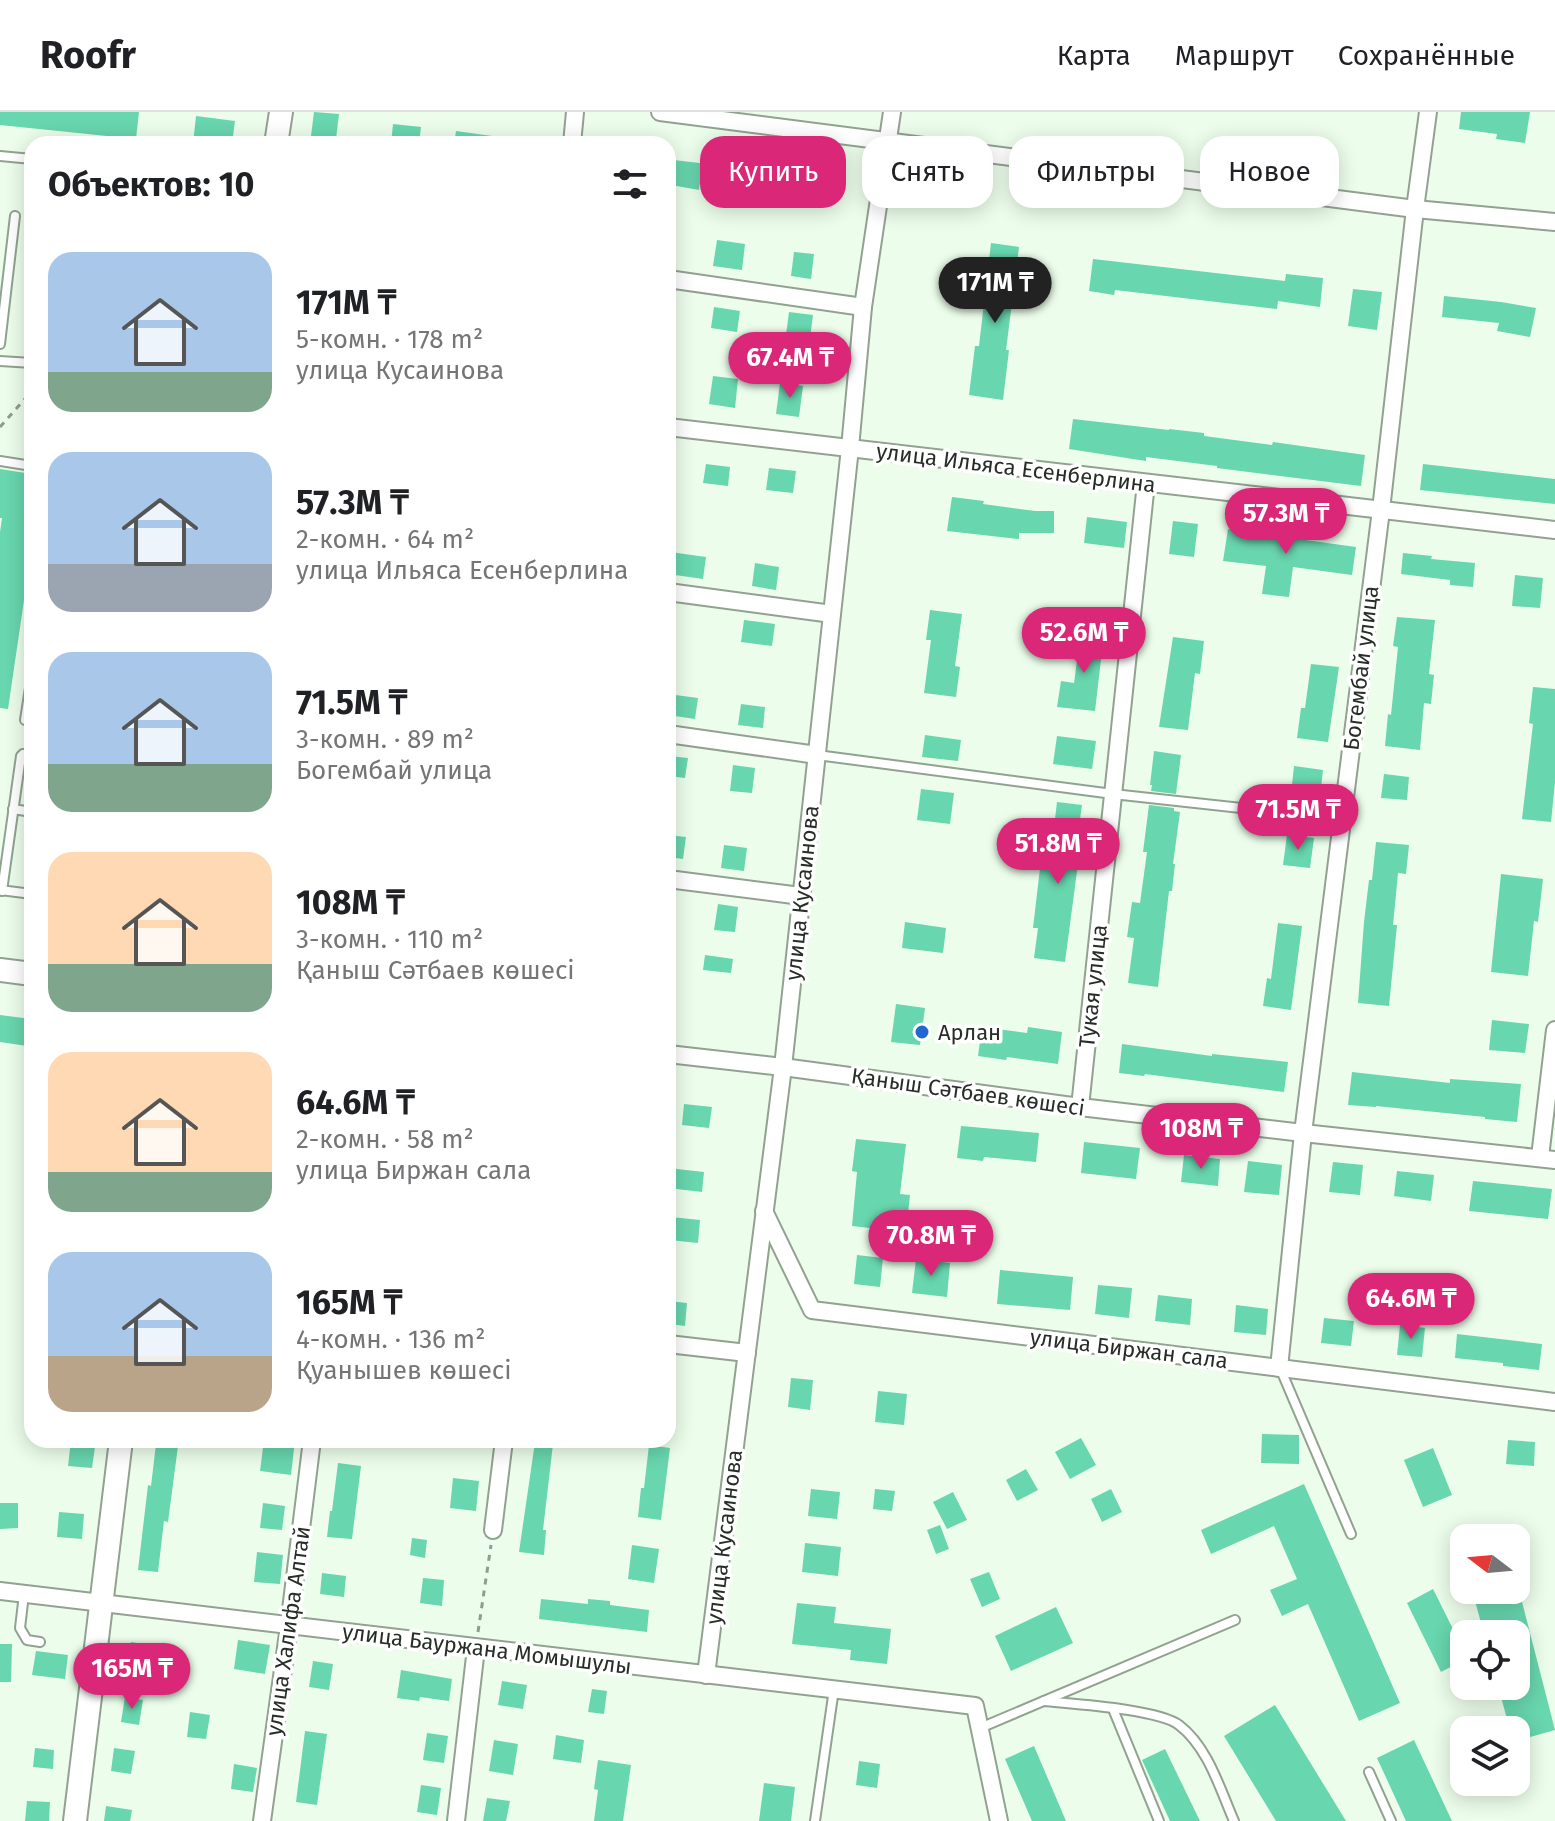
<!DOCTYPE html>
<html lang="ru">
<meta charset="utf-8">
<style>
:root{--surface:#fff;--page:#f6f6f6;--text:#202124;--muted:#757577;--line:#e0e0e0;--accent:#db2777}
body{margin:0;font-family:"Fira Sans",sans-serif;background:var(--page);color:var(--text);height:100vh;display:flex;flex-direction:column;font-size:30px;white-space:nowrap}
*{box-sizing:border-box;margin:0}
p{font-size:26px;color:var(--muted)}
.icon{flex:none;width:44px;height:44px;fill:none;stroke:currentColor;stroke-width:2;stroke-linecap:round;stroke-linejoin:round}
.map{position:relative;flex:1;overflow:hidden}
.details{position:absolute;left:24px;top:24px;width:652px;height:1312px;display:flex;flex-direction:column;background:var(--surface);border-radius:24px;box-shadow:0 4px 20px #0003}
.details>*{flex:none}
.top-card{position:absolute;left:700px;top:24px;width:734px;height:72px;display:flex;gap:16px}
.needle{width:52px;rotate:286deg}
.tools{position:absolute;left:1450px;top:1412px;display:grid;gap:16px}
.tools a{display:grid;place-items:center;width:80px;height:80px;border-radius:16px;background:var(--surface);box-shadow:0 4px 20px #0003;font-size:40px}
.price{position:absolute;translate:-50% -68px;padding:0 18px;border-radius:28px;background:var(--accent);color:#fff;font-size:26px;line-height:52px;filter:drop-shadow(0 2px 4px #0008)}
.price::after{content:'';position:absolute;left:50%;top:48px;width:24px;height:18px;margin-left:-12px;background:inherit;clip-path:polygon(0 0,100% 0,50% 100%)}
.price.current{background:#222;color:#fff}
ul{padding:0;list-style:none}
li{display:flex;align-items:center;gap:24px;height:200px;padding:0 24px}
li span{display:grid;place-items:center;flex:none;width:224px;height:160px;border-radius:24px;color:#555}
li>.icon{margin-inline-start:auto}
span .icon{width:96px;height:96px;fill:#fffc;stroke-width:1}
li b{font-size:34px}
h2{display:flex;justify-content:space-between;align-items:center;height:96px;padding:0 24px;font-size:34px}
.chip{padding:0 28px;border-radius:24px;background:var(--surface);box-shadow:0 4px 20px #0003;font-size:28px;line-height:72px}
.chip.current{background:var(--accent);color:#fff}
header{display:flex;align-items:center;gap:48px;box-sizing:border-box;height:112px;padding:0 40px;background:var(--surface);border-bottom:2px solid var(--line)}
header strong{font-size:38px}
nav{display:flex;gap:44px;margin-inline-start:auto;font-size:28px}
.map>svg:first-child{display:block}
</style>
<header>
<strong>Roofr</strong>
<nav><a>Карта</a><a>Маршрут</a><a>Сохранённые</a></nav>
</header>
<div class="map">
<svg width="1555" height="1709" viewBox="0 0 1555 1709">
<rect width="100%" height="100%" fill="#ecfeeb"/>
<g fill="#68d6ae">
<path d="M0,0h139l-3,27 -136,-14z"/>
<path d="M314,0l25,2 -3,25 -25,-3z"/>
<path d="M1461,0h69l-5,31 -29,-4 1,-5 -38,-5z"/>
<path d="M196,4l39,5 -3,23h-39z"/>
<path d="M393,12l28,3 -2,17h-28z"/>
<path d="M456,19l36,5v8h-38z"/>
<path d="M674,48l34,4v-3l22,3 -3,23 -27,-4 -1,7 -28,-5z"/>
<path d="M764,53l25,4 -3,23 -25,-4z"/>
<path d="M717,128l28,4 -3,26 -29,-4z"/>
<path d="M991,131l28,4 -13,103h3l-6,50 -34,-5 6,-49h4z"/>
<path d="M794,140l20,2 -3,25 -20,-3z"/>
<path d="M1093,147l192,22 1,-7 37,4 -3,29 -42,-6 -1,8 -162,-19 -1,5 -25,-4z"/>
<path d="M1353,177l29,3 -5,38 -29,-4z"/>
<path d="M1444,184l57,6 35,6 -6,29 -33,-6 2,-8 -57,-6z"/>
<path d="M714,195l26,4 -3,21 -26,-4z"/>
<path d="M789,200l24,3 -3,23 -24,-3z"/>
<path d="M713,264l25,3 -3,29 -26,-4z"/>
<path d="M780,271l23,3 -4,31 -23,-3z"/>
<path d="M1073,307l96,11v-1l35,4v3l68,9 1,-3 92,13 -4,31 -144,-18v-2l-71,-9v4l-77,-12z"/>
<path d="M706,352l24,3 -2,19 -25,-3z"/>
<path d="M1423,352l132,15v25l-135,-14z"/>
<path d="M769,356l27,3 -3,22 -27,-3z"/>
<path d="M0,357l32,5v72l-24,163 -8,-1v-176l2,-14h-2z"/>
<path d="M952,385l32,4 -1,3 52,7h19v22h-35v6l-72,-8z"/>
<path d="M1087,405l40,5 -3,26 -40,-5z"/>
<path d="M1173,409l25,3 -4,33 -25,-3z"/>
<path d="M1265,415l34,5 -1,7 58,8 -4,28 -59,-8 -4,30 -27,-3 4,-28 -43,-5 5,-32 37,4z"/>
<path d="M670,440l36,5 -3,22 -35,-5z"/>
<path d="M1403,441l29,3 -1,3 44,4 -2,24 -23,-2v-5l-49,-6z"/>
<path d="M755,451l24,4 -3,23 -24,-4z"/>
<path d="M1515,463l28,3 -3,30 -28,-2z"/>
<path d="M930,498l32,4 -7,52 5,1 -4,30 -32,-4 7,-53h-5z"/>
<path d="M1397,505l38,3 -6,54 5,1 -3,29 -7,-1 -4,47 -35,-4 3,-32 3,1 7,-68 -5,-1z"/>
<path d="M744,508l31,4 -3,22 -31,-4z"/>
<path d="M1081,519l23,3 -9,77 -38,-4 4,-26 13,2z"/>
<path d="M1173,525l31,4 -4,33 -5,-1 -7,57 -29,-3z"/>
<path d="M1311,552l28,3 -11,75 -31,-4 4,-30h4z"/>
<path d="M1533,575l22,2v93l-4,40 -29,-3 11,-95 -4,-1z"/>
<path d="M668,582l30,4 -3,21 -27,-4z"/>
<path d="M741,592l24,3 -2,21 -25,-3z"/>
<path d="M925,623l36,5 -3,21 -36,-4z"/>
<path d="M1057,624l39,5 -4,28 -39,-5z"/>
<path d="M1154,639l27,4 -5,39 -25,-3 1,-6h-2z"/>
<path d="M668,644l20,2 -3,20 -17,-2z"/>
<path d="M733,653l22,3 -3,25 -22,-2z"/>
<path d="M1294,654l29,4 -4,36 -29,-3z"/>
<path d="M1384,662l25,3 -2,23 -26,-2z"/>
<path d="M921,677l33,4 -4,31 -33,-4z"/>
<path d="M1057,690l25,3 -7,50 4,1 -14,106 -31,-4 4,-30h-5l9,-77 9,1z"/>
<path d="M1149,693l25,3v3l6,1 -7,52h2l-3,27h-3l-11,96 -30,-4 6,-45 -7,-1 5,-35 8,1 7,-51h-4z"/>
<path d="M668,723l18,2 -3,22 -15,-2z"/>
<path d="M1287,723l27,3 -4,30 -27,-3z"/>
<path d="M1376,730l33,3 -3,29 -8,-1 -5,52h4l-8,81 -31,-3 6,-81 5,-42h3z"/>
<path d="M724,733l23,3 -3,23 -23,-3z"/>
<path d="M1501,762l42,5 -5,43 -4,-1 -6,55 -37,-4z"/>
<path d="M718,792l20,3 -3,25 -21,-2z"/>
<path d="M905,810l41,6 -3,25 -41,-5z"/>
<path d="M1278,811l24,3 -11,84 -28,-4 4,-28 4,1z"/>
<path d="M705,843l28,4 -2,14 -28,-3z"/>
<path d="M896,892l29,4 -5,37 -29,-3z"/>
<path d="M0,903l31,4 -4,27 -27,-4z"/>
<path d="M1492,908l37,4 -4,29 -36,-3z"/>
<path d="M982,915l45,6 1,-6 34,5 -4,32 -51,-7 -1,3 -28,-4z"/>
<path d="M1122,932l90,12v-2l76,8 -4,30 -139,-18 -1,2 -25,-3z"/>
<path d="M1352,960l98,11v-4l71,5 -4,38 -32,-3v-2l-109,-11v1l-28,-2z"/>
<path d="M684,992l28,3 -3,21 -27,-3z"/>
<path d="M961,1014l78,7 -3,29 -52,-5 -1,4 -26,-3z"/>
<path d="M856,1027l50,5 -6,50 10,1 -4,37 -54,-6 5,-54 -5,-1z"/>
<path d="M1084,1030l56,6 -4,31 -55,-6z"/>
<path d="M1184,1043l36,4 -2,27 -37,-4z"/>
<path d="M1248,1049l34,4 -3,30 -35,-3z"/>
<path d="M1333,1050l30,3 -3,30 -31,-3z"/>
<path d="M668,1056l36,4 -2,20 -34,-4z"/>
<path d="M1397,1059l37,4 -3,26 -37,-5z"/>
<path d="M1473,1069l79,8 -4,30 -79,-8z"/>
<path d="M671,1105l29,3 -2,23 -29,-3z"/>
<path d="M857,1143l26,3 -3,29 -26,-3z"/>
<path d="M916,1147l34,4 -3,34 -35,-4z"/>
<path d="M1000,1158l73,7 -3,33 -73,-6z"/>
<path d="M1098,1173l34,3 -3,30 -34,-4z"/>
<path d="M1158,1183l34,4 -2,26 -35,-4z"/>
<path d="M668,1189l19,2 -2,23 -17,-2z"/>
<path d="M1236,1193l32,4 -2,26 -32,-3z"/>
<path d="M1324,1206l30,3 -3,25 -30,-3z"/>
<path d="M1400,1213l25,3 -3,29 -25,-2z"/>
<path d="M1457,1222l85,10 -3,26 -36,-4v-3l-48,-5z"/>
<path d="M791,1266l22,2 -3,30 -22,-3z"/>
<path d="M878,1279l29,3 -3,31 -29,-3z"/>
<path d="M1262,1322l37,1v29l-38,-1z"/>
<path d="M1081,1326l15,27 -26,14 -15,-27z"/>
<path d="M71,1328h25l-4,28 -24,-2z"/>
<path d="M264,1328h31l-4,35 -31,-4z"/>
<path d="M1508,1328l27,2 -1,24 -28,-2z"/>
<path d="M535,1330l18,2 -10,86h3l-2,25 -25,-3z"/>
<path d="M156,1332l22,2 -10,76 -4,-1 -6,51 -20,-2 10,-85 3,1z"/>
<path d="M649,1333l21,3 -9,72 -23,-3 3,-29h3z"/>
<path d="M1433,1336l19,47 -29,12 -19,-47z"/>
<path d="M338,1351l23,3 -9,73 -25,-2 3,-26h2z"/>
<path d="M1026,1357l12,21 -21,11 -11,-21z"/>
<path d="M453,1366l26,3 -3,30 -26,-3z"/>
<path d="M1304,1372l96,219 -41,18 -51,-117 -26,12 -12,-26 27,-11 -23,-53 -63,28 -10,-24z"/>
<path d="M811,1377l29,3 -3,27 -29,-3z"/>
<path d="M875,1377l20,2 -3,20 -19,-2z"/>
<path d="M1111,1377l11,23 -20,10 -11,-23z"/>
<path d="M953,1380l14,28 -20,9 -14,-27z"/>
<path d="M0,1391h18v25l-18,1z"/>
<path d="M263,1391l22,3 -3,24 -22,-2z"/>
<path d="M59,1400l25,2 -2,25 -25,-2z"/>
<path d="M940,1413l9,24 -13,5 -9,-24z"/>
<path d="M412,1426l15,2 -2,18 -15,-3z"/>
<path d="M805,1431l36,4 -3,29 -36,-4z"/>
<path d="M632,1433l27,4 -5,34 -26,-4z"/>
<path d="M257,1440l26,3 -3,29 -26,-2z"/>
<path d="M989,1460l11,27 -18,8 -12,-28z"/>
<path d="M322,1461l24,3 -2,21 -24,-3z"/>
<path d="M423,1466l21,2 -2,26 -22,-3z"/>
<path d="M1433,1477l31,62v9l-23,12 -34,-69z"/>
<path d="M1472,1478h47l36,140 -39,11v-11h-6l-12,-44h18v-52h-32z"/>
<path d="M541,1487l47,5v-5l22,2v4l39,5 -2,22 -108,-13z"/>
<path d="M797,1491l39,4 -2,16 57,6 -4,35 -37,-4 1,-10 -59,-6z"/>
<path d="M1056,1495l17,36 -62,28 -16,-35z"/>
<path d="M238,1528l32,5 -5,29 -31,-5z"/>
<path d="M131,1530l19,3 -4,28 -19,-3z"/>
<path d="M0,1532h12l-1,38h-11z"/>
<path d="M36,1539l32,4 -3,24 -33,-4z"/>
<path d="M313,1549l20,3 -4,26 -20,-3z"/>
<path d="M401,1558l51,9 -3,22 -29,-4 -1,4 -22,-3z"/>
<path d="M502,1569l25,4 -4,24 -25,-4z"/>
<path d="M592,1577l15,2 -3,23 -16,-2z"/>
<path d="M125,1585l18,3 -4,25 -18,-3z"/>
<path d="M1275,1593l71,116h-70l-52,-85z"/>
<path d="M190,1600l20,3 -4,24 -19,-2z"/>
<path d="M305,1619l22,3 -10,71 -21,-3z"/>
<path d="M427,1621l21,3 -4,27 -21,-3z"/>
<path d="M556,1623l28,5 -3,23 -28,-4z"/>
<path d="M494,1628l24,4 -5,31 -24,-4z"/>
<path d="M1414,1628l38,81h-46l-29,-63z"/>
<path d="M1034,1634l32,75h-34l-27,-62z"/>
<path d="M35,1636l19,2 -1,19 -20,-2z"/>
<path d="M114,1636l21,3 -4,23 -20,-3z"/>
<path d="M1165,1637l35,72h-30l-28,-61z"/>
<path d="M598,1648l33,5 -8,56h-29l4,-31 -4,-1z"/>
<path d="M859,1649l21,3 -3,24 -21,-3z"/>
<path d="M234,1652l23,4 -4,24 -22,-3z"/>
<path d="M764,1671l31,4 -4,34h-32z"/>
<path d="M421,1673l20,3 -4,27 -20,-3z"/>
<path d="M487,1686l23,3 -4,20h-23z"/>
<path d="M27,1689l23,1 -1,19h-24z"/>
<path d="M106,1694l26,4 -2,11h-26z"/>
</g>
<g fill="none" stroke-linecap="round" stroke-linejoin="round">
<g stroke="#91a290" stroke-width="12">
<g id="lane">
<path d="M0,44l32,3"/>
<path d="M0,232l15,-128"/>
<path d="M0,249l32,2"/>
<path d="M0,349l32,5"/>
<path d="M25,608l7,-45"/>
<path d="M817,643l296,39 229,25"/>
<path d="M13,697l19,3"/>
<path d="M0,778l32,4"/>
<path d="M2,779l19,-135 2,-2 9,-1"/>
<path d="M1280,1256l71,166"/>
<path d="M24,1482l-4,34 7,12 13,2"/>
<path d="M1044,1589c29,3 114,8 135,24 29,22 41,64 55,96"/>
<path d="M1113,1597l46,112"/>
<path d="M980,1616l255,-108"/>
<path d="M1369,1660l22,49"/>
<path d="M815,1709l19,-132"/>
</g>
</g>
<g stroke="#91a290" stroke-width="20">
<g id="street">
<path d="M660,0l755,97 140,13"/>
<path d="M572,32l3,-32"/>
<path d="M668,167l195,28"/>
<path d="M668,315l887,103"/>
<path d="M668,480l164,22"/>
<path d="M668,622l149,21"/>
<path d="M668,767l133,17"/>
<path d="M668,942l115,13 297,40 223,26 252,27"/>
<path d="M1080,995l66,-624"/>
<path d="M1540,1045l15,-127"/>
<path d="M764,1099l48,99 743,92"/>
<path d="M668,1232l79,9"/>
<path d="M1279,1256l24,-235 78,-623 34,-301 13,-97"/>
<path d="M493,1418l11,-90"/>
<path d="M0,1479l975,115 24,115"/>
<path d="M706,1563l77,-608 67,-619 13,-141 29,-195"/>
<path d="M262,1709l27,-195 23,-186"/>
<path d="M456,1709l20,-173"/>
</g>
</g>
<g stroke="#91a290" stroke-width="26">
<g id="secondary">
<path d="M276,32l5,-32"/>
<path d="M0,858l32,4"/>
<path d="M75,1709l46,-381"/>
</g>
</g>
<g stroke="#909c8f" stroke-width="3" stroke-dasharray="6 6" stroke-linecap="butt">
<path d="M0,315l32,-36"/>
<path d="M478,1520l13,-87"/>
</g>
<use href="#lane" stroke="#fff" stroke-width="8"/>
<use href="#street" stroke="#fff" stroke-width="16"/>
<use href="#secondary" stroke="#fff" stroke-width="22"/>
</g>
<circle fill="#2467d3" stroke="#fff" stroke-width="3" cx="922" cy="920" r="8"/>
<g text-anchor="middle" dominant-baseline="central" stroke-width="7" stroke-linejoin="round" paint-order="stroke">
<g font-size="22" fill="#272d27" stroke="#fff">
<text transform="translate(1016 356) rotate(7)">улица Ильяса Есенберлина</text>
<text transform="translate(1361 556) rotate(-83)">Богембай улица</text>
<text transform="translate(802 781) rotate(-84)">улица Кусаинова</text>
<text transform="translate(1093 874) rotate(-84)">Тукая улица</text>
<text transform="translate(968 980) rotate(8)">Қаныш Сәтбаев көшесі</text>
<text transform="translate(1129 1237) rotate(7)">улица Биржан сала</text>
<text transform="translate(724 1425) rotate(-83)">улица Кусаинова</text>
<text transform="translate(288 1519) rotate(-82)">улица Халифа Алтай</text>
<text transform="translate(487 1537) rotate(7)">улица Бауржана Момышулы</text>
</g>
<g font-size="22" fill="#272d27" stroke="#fff" text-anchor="start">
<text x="938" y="920">Арлан</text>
</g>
</g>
</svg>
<div class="tools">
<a><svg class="needle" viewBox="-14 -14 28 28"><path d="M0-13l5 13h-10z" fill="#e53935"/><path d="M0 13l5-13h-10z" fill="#757577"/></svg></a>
<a><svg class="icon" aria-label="locate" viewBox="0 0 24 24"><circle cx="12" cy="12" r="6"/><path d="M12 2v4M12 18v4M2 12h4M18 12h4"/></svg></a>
<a><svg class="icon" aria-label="layers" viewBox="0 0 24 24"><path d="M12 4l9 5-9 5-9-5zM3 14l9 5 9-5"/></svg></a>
</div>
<b class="price current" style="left:995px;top:213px">171M ₸</b>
<b class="price" style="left:790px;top:288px">67.4M ₸</b>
<b class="price" style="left:1286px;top:444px">57.3M ₸</b>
<b class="price" style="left:1084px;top:563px">52.6M ₸</b>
<b class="price" style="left:1298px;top:740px">71.5M ₸</b>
<b class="price" style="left:1058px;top:774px">51.8M ₸</b>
<b class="price" style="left:1201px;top:1059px">108M ₸</b>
<b class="price" style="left:931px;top:1166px">70.8M ₸</b>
<b class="price" style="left:1411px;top:1229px">64.6M ₸</b>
<b class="price" style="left:132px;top:1599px">165M ₸</b>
<div class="top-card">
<a class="chip current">Купить</a>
<a class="chip">Снять</a>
<a class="chip">Фильтры</a>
<a class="chip">Новое</a>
</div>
<section class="details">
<h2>Объектов: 10<svg class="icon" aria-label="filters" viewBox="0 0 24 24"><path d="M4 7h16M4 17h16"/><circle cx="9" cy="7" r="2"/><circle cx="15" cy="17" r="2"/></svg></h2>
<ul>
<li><span style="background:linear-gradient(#a9c7e8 75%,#7fa58c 0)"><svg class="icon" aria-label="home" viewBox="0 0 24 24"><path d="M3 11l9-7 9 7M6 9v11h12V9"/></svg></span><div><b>171M ₸</b><p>5-комн. · 178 m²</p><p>улица Кусаинова</p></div></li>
<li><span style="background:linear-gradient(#a9c7e8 70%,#9aa5b1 0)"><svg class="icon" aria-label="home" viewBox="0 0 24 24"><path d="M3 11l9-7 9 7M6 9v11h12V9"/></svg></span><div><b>57.3M ₸</b><p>2-комн. · 64 m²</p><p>улица Ильяса Есенберлина</p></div></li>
<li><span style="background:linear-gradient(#a9c7e8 70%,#7fa58c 0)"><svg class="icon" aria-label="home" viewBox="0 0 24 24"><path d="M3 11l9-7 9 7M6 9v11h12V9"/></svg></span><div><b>71.5M ₸</b><p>3-комн. · 89 m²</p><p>Богембай улица</p></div></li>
<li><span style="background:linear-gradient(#ffd9b3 70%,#7fa58c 0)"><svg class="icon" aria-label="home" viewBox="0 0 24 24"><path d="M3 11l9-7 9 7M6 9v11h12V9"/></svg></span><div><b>108M ₸</b><p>3-комн. · 110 m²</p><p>Қаныш Сәтбаев көшесі</p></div></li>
<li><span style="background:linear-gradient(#ffd9b3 75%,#7fa58c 0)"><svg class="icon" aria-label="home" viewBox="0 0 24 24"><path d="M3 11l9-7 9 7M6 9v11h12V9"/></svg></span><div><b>64.6M ₸</b><p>2-комн. · 58 m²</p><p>улица Биржан сала</p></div></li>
<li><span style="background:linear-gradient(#a9c7e8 65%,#b9a48a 0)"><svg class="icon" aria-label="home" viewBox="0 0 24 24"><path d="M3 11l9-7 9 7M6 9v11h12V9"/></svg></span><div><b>165M ₸</b><p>4-комн. · 136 m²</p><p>Қуанышев көшесі</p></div></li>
</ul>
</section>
</div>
